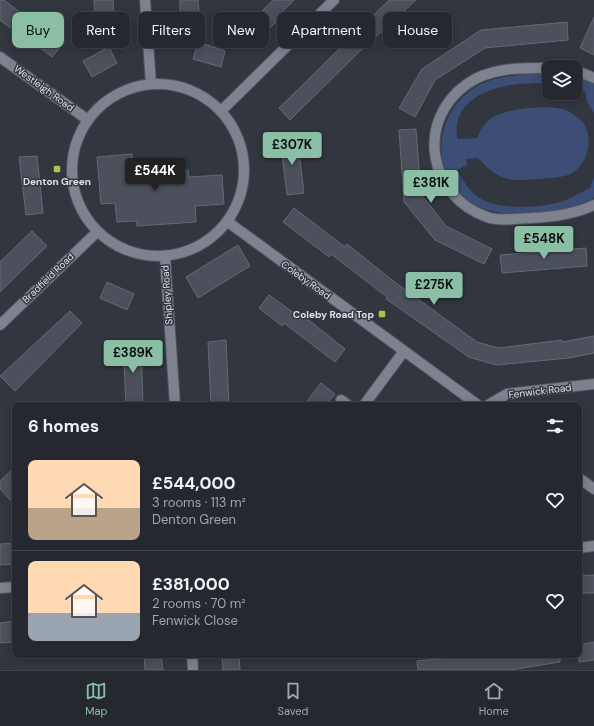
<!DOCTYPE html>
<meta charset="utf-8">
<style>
:root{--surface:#25282f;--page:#31343b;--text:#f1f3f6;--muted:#a3a6aa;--line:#42444b;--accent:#8abfa5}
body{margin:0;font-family:"DM Sans",sans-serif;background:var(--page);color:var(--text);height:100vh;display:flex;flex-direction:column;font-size:15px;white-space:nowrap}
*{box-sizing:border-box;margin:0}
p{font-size:13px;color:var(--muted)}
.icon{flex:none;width:22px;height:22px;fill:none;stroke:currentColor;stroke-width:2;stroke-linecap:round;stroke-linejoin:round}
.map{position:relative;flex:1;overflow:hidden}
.sheet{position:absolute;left:12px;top:402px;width:570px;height:256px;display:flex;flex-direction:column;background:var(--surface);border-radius:8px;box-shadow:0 2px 10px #0003,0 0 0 1px var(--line)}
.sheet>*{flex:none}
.top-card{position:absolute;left:12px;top:12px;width:570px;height:36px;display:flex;gap:8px}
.fabs{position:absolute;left:542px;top:60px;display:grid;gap:8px}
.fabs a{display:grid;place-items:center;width:40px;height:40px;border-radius:8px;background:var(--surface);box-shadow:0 2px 10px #0003,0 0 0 1px var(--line);font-size:20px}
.price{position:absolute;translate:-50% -34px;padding:0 9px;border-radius:4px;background:var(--accent);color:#111;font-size:13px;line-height:26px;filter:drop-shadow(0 1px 2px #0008)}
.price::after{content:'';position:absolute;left:50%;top:24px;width:12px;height:9px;margin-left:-6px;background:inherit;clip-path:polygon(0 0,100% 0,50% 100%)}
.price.current{background:#222;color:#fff}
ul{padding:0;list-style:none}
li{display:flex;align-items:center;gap:12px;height:100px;padding:0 16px}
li+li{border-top:1px solid var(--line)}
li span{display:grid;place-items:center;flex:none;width:112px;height:80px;border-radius:8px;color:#555}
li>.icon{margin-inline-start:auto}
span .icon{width:48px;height:48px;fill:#fffc;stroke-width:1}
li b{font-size:17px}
h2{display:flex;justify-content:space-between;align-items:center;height:48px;padding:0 16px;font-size:17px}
.tag{padding:0 14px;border-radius:8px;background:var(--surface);box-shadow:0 2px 10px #0003,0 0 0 1px var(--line);font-size:14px;line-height:36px}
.tag.current{background:var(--accent);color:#111}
.tab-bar{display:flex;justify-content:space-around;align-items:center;height:56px;border-top:1px solid var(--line);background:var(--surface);font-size:11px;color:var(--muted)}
.tab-bar a{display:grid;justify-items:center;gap:2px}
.tab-bar .current{color:var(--accent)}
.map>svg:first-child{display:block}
</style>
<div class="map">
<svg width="594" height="670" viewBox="0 0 594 670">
<rect width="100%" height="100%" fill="#31363f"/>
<g fill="#3c4d76">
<path d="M534,73h15v11c-30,-3 -85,3 -92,40 -1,4 0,10 0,15l20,-1c3,-7 6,-13 12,-18 14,-12 56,-15 74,-11 6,2 13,7 18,11 13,14 9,43 -9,53 -9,5 -22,5 -32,6 -32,2 -40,3 -62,-21l-12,1 1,6 -10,5c5,10 15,25 26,30 17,9 55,8 73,3 11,-2 23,-10 34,-15l4,-11v21c-14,9 -36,12 -52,14 -22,2 -46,4 -66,-7 -51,-29 -43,-98 7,-122 15,-7 35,-7 51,-10z"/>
<path d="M575,76l19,7v30l-7,-11 -2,-11 -10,-4z"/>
</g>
<g fill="#4c505b" stroke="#646974">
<path d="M0,0h4l31,24 3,-4 27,21 -13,16 -32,-25 -2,2 -18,-14z"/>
<path d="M94,0h19l1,16 -19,1z"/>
<path d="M180,0h18l1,13 -19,1z"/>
<path d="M273,0h21l-20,20 2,2 -21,20 -12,-12z"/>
<path d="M389,0h27l-59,54 -67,66 -11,-12z"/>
<path d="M594,17v38l-14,-7z"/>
<path d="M567,22l1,18 -83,8 -50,32 -20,37 -16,-9 23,-39 59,-39z"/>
<path d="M198,42l27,9 -4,16 -28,-8z"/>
<path d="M109,47l8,16 -25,14 -9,-16z"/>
<path d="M416,129l5,65 25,32 46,23 -8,15 -49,-24 -31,-38 -5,-72z"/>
<path d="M297,136l7,57 -17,2 -7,-57z"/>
<path d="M132,154l1,13 28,-2 1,7 26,-2 1,7 33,-2 2,29 -29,2 1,16 -59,4v-5l-20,1 -2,-19 -14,1 -4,-47z"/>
<path d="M37,156l6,57 -17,2 -7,-58z"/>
<path d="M294,208l51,39 2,-3 45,36 85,62 22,6 63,-8v2l32,-6v17l-25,5 -73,7 -27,-8 -83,-58 1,-2 -56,-43 -2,3 -46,-35z"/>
<path d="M32,231l15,15 -47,46v-30z"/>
<path d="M238,245l12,21 -52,32 -12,-21z"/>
<path d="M586,248l1,18 -85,7 -2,-18z"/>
<path d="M107,282l27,12 -7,16 -27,-12z"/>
<path d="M269,295l29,21 2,-3 45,36 -10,13 -51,-39 -2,3 -23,-18z"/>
<path d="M70,311l12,12 -67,68 -15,-15z"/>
<path d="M226,340l3,65h-18l-3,-63z"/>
<path d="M141,344l2,61h-17l-3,-60z"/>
<path d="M321,383l14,11 -9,11h-22z"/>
<path d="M15,467v38l-15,-16v-8z"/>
<path d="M15,543v21l-15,1v-21z"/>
<path d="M594,575v18h-15v-17z"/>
<path d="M15,621v21l-15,1v-20z"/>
<path d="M594,642v18l-15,2v-17z"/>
<path d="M144,655h17l2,15h-18z"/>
<path d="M222,655h17l1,15h-17z"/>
<path d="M488,655h72v7l-50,8h-92l-1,-9z"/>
</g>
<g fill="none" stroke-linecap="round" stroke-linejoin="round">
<g stroke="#51545d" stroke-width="12">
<g id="street">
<path d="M145,0l6,84"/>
<path d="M0,57l88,63"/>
<path d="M549,68c-27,0 -58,-1 -82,16 -52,37 -39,112 20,133 13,5 31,1 45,1 21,-1 43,-4 62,-13"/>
<path d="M575,70l19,8"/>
<circle cx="158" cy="170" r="86"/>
<path d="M221,111l113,-111"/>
<path d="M228,222l250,183"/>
<path d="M165,257l10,148"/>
<path d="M0,325l97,-93"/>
<path d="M341,400l7,5"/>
<path d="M364,405l40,-54"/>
<path d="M488,405l19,-11 87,-10"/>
<path d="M579,478l15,11"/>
<path d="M579,548l15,-2"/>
<path d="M0,588l15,-1"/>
<path d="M192,655l1,15"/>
</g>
</g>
<use href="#street" stroke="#7d828e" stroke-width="10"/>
</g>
<g fill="#b2c34c" stroke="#31363f" stroke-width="1.5">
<rect x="53" y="165" width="8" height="8" rx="2"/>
<rect x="378" y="310" width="8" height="8" rx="2"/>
</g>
<g text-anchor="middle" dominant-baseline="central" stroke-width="3" stroke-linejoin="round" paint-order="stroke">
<g font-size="10" fill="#e0e3e9" stroke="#31363f">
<text transform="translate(44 88) rotate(36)">Westleigh Road</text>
<text transform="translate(48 278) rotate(-44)">Bradfield Road</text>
<text transform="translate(306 280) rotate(36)">Coleby Road</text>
<text transform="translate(167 295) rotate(-94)">Shipley Road</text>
<text transform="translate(540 391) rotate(-7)">Fenwick Road</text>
</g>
<g font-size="10" font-weight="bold" fill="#e0e3e9" stroke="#31363f">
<text x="57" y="181">Denton Green</text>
<text x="374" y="314" text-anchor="end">Coleby Road Top</text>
</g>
</g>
</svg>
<div class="fabs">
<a><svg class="icon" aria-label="layers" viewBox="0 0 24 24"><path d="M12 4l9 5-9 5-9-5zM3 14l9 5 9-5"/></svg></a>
</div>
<b class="price" style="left:292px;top:166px">£307K</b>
<b class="price current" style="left:155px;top:192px">£544K</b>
<b class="price" style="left:431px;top:204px">£381K</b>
<b class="price" style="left:544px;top:260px">£548K</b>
<b class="price" style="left:434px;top:306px">£275K</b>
<b class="price" style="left:133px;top:374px">£389K</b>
<div class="top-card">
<a class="tag current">Buy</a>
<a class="tag">Rent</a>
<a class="tag">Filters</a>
<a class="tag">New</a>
<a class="tag">Apartment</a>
<a class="tag">House</a>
</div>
<section class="sheet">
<h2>6 homes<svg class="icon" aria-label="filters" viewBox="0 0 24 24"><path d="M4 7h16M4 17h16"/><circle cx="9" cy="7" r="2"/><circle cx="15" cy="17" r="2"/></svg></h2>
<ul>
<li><span style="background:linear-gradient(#ffd9b3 60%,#b9a48a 0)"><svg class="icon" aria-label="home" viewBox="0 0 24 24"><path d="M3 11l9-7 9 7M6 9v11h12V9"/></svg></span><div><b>£544,000</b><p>3 rooms · 113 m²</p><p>Denton Green</p></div><svg class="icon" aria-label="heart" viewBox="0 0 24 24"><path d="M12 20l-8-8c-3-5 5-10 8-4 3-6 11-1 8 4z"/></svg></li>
<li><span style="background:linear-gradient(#ffd9b3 65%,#9aa5b1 0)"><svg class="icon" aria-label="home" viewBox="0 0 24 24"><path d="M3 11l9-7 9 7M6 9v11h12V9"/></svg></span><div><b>£381,000</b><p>2 rooms · 70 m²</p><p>Fenwick Close</p></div><svg class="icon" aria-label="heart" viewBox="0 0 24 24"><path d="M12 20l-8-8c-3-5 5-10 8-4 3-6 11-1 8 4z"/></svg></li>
</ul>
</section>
</div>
<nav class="tab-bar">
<a class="current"><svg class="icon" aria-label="map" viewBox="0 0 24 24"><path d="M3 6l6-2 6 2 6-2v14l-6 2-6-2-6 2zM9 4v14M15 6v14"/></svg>Map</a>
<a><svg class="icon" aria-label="saved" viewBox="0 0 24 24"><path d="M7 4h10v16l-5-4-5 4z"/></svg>Saved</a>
<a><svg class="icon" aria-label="home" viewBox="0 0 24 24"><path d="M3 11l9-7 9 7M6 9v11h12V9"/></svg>Home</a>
</nav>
